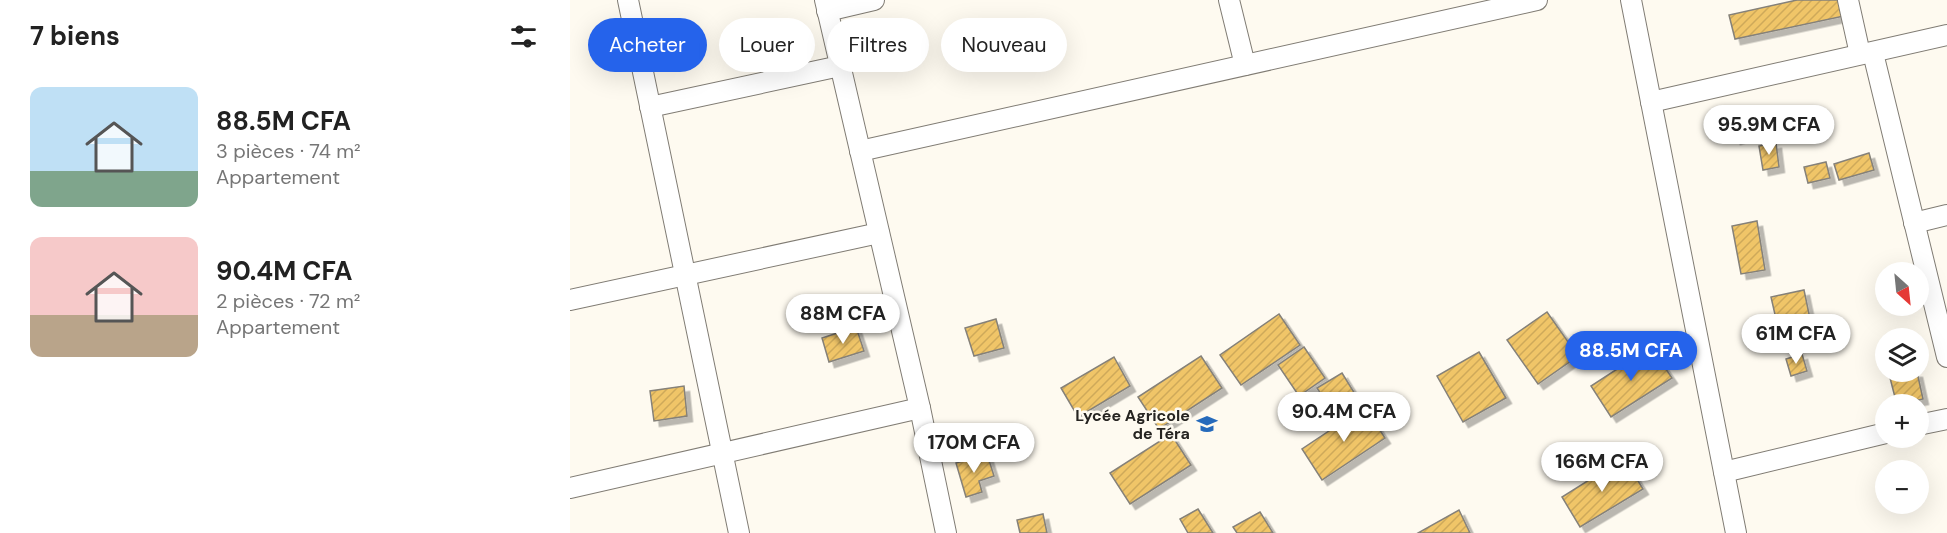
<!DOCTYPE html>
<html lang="fr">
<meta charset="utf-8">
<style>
:root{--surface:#fff;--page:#f6f6f6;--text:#222;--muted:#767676;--accent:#2563eb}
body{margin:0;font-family:"DM Sans",sans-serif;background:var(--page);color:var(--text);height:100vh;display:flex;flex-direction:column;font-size:22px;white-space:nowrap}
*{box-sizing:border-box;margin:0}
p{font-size:20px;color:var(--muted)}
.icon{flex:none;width:33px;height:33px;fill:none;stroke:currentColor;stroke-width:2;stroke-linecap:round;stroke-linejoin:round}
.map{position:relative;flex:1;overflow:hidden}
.sheet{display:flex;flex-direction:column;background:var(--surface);width:570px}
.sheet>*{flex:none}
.top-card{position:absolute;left:18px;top:18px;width:570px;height:54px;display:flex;gap:12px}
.needle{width:39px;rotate:153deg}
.buttons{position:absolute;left:1305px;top:262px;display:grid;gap:12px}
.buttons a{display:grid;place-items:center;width:54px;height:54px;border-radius:50%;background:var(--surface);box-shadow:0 6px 24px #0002;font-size:30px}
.price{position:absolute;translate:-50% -51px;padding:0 14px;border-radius:21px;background:#fff;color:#222;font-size:20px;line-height:39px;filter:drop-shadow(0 2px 3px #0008)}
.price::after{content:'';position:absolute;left:50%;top:36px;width:18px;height:14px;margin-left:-9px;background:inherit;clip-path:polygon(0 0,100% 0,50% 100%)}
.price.on{background:var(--accent);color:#fff}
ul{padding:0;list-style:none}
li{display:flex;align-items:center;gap:18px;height:150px;padding:0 30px}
li span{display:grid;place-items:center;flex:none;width:168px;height:120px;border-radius:12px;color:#555}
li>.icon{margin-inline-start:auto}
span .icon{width:72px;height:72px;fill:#fffc;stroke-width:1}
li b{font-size:26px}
h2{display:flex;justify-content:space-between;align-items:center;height:72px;padding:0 30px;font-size:26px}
.chip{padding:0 21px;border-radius:27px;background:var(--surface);box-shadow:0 6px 24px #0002;font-size:21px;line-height:54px}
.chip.on{background:var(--accent);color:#fff}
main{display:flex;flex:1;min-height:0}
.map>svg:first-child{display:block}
</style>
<main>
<section class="sheet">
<h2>7 biens<svg class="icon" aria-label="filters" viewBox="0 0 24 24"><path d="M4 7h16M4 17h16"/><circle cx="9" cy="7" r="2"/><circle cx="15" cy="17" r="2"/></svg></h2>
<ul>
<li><span style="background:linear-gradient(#bfe0f5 70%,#7fa58c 0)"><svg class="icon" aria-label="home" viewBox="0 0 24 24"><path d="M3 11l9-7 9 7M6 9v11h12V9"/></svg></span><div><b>88.5M CFA</b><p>3 pièces · 74 m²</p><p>Appartement</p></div></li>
<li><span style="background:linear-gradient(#f6c9c9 65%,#b9a48a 0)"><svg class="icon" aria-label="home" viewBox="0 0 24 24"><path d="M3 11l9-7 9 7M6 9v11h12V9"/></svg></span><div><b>90.4M CFA</b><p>2 pièces · 72 m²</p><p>Appartement</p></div></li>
</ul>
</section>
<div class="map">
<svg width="1377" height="533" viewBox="0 0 1377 533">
<defs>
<pattern id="building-hatch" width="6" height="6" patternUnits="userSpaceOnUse" patternTransform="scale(1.5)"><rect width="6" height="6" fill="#f0c568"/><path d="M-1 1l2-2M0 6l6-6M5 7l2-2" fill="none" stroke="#cea95a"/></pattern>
<filter id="shadow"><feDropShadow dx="5.5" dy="5.5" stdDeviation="0" flood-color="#0004"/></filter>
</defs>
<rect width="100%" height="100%" fill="#fefaf0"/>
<g fill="url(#building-hatch)" stroke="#858179" stroke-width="1.5" filter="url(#shadow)">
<path d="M1227,0h43l4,16 -109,23 -6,-24z"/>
<path d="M1175,113l7,20 -17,6 -7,-20z"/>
<path d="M1206,143l3,24 -16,3 -4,-24z"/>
<path d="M1299,153l5,17 -35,10 -5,-16z"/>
<path d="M1256,162l4,16 -22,5 -4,-16z"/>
<path d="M1187,221l8,49 -24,4 -9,-48z"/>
<path d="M1234,290l10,48 -32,7 -11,-48z"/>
<path d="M977,312l31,44 -40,28 -31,-44z"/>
<path d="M709,314l21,31 -59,40 -21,-30z"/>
<path d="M426,319l8,29 -30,8 -9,-28z"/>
<path d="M286,327l8,24 -35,11 -7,-24z"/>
<path d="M734,347l21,31 -26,18 -21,-31z"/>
<path d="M1081,347l21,31 -61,39 -20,-31z"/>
<path d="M909,352l27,46 -43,24 -26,-46z"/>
<path d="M1232,354l5,17 -16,5 -5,-17z"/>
<path d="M631,356l21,32 -63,41 -21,-32z"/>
<path d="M544,357l16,29 -52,31 -17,-29z"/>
<path d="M1326,372h21l6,27 -26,6 -8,-31z"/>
<path d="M772,373l21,34 -24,15 -22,-34z"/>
<path d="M114,386l3,30 -33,5 -4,-30z"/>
<path d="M795,407l20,31 -63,42 -20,-31z"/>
<path d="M601,434l20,31 -61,39 -20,-31z"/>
<path d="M417,454l7,22 -15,5 3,11 -16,5 -10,-34z"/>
<path d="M1054,458l19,31 -63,38 -18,-30z"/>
<path d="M628,509l15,24h-25l-8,-14z"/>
<path d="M889,510l11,23h-52z"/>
<path d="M690,512l13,21h-36l-4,-6z"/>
<path d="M473,514l4,19h-27l-3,-13z"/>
</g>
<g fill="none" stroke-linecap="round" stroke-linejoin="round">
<g stroke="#807c74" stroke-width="22">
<g id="street">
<path d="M58,0l111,533"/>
<path d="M255,0l95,408 26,125"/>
<path d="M659,0l16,65"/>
<path d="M1061,0l105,533"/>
<path d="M1278,0l12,54"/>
<path d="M257,11l47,-11"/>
<path d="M1303,53l74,304"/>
<path d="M1081,102l296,-67"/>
<path d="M80,107l190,-41"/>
<path d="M290,151l677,-151"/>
<path d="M1344,223l33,-8"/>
<path d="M0,300l309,-67"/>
<path d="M1348,425l29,-6"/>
<path d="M1154,472l162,-39"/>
<path d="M0,488l350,-80"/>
</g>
</g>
<use href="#street" stroke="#fff" stroke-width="20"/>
</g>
<defs>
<g id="university-bare" transform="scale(1.62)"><path d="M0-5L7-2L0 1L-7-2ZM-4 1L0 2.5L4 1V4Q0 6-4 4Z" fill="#266abb" stroke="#fefaf0" stroke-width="2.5" paint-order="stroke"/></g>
</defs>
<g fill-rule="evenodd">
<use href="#university-bare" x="637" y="424"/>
</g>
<g text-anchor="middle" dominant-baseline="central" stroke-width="5" stroke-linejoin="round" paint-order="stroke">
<g font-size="16" font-weight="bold" fill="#262421" stroke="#fefaf0" text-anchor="end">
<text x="620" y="415">Lycée Agricole<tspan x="620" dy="18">de Téra</tspan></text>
</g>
</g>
</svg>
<div class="buttons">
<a><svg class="needle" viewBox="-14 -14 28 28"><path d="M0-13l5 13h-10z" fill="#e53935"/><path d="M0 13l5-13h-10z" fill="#767676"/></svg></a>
<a><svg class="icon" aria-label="layers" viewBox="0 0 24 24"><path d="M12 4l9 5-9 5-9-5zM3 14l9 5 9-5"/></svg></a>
<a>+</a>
<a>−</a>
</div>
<b class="price" style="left:1199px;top:156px">95.9M CFA</b>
<b class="price" style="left:273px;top:345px">88M CFA</b>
<b class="price" style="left:1226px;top:365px">61M CFA</b>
<b class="price on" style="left:1061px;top:382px">88.5M CFA</b>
<b class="price" style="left:774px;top:443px">90.4M CFA</b>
<b class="price" style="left:404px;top:474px">170M CFA</b>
<b class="price" style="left:1032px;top:493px">166M CFA</b>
<div class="top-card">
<a class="chip on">Acheter</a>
<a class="chip">Louer</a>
<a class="chip">Filtres</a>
<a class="chip">Nouveau</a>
</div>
</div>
</main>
